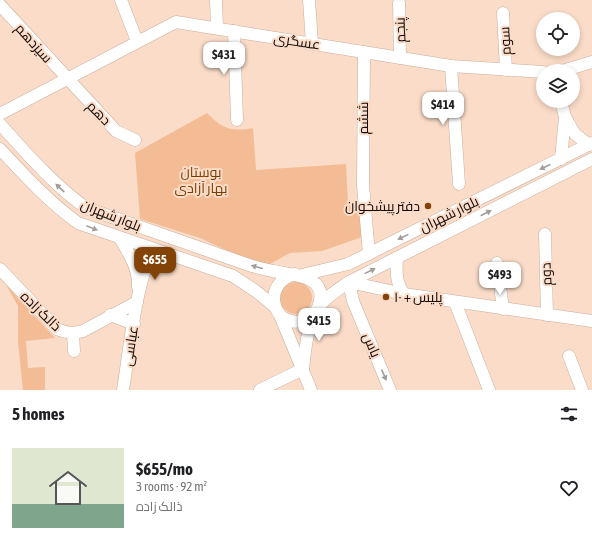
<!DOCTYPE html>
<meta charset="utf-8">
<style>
:root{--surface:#fff;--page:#f6f6f6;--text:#202124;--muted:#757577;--line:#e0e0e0;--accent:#834307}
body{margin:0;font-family:"Asap Condensed",Cairo,sans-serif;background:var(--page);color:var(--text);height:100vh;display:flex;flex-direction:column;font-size:15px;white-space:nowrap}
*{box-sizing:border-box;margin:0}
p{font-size:13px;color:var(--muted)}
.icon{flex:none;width:22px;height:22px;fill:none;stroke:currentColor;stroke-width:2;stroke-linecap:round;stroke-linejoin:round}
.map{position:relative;height:390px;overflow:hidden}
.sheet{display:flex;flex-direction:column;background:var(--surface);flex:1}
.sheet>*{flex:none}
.controls{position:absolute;left:536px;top:12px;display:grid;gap:8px}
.controls a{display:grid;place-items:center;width:44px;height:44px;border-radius:50%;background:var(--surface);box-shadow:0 2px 6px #0003;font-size:20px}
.price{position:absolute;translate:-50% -34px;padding:0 9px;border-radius:8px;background:#fff;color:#222;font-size:13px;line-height:26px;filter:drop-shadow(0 1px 2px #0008)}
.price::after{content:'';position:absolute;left:50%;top:24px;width:12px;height:9px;margin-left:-6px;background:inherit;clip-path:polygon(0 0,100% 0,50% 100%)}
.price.current{background:var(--accent);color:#fff}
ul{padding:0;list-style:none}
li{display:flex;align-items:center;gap:12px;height:100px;padding:0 12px}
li+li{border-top:1px solid var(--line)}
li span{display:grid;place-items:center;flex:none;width:112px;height:80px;border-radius:0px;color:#555}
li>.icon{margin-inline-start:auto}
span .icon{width:48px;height:48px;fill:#fffc;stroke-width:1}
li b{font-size:17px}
h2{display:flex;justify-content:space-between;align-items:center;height:48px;padding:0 12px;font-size:17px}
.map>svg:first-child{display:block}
</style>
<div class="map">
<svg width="592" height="390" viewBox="0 0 592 390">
<rect width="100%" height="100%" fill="#fadcc8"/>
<g fill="#f3bc95">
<path d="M207,113c15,16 25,19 46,15l3,42 90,-6 2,41 18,-1 2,31 -46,16 -32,2 -22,12 -33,-11 -35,-16 -60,-19 -5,-66z"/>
<circle cx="296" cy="298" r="16"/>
<path d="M6,285l49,53 -29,3 2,27 17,-1v23h-22l-5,-48v-36z"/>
</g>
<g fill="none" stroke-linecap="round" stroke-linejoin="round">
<g stroke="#caae9b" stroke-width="13">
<g id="minor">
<path d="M121,0l16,41"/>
<path d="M216,0l1,28"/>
<path d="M309,0l3,43"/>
<path d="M399,3l1,55"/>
<path d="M0,5l116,126 19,9"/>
<path d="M503,13l3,57"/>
<path d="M234,31l3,89"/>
<path d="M364,52l-1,133 6,69"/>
<path d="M451,66l8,118"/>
<path d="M562,71l30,-9"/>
<path d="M0,114l176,-92 275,44 92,6"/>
<path d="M565,117l10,17 14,11"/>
<path d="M0,124c27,30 53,60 86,84l166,58c7,2 14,4 21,5 20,4 58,4 45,37 -3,6 -9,11 -16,13 -30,7 -41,-38 -7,-47"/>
<path d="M0,149c25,27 48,52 78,74l155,53 24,16 18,15"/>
<path d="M561,159l4,-42 -4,-16"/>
<path d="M545,234l2,81"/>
<path d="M120,238c9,16 19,30 18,49"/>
<path d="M397,258c-1,14 -1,25 7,36"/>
<path d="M497,263l6,46"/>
<path d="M0,269l57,60c9,4 16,5 26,2l54,-29"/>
<path d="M302,275l46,-11 244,-121"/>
<path d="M455,302l34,88"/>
<path d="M279,313l32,77"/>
<path d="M110,315l24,9"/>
<path d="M73,334l1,17"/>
<path d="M569,356l13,34"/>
<path d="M303,369c2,-18 4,-41 13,-58 6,-12 23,-22 33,-29l243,-123"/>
<path d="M123,390c5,-30 14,-120 32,-140"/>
<path d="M260,390l43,-21"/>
<path d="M390,390l-37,-89 -4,-19 55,12 188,27"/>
</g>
</g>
<use href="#minor" stroke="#fff" stroke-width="12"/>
</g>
<defs><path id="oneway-solid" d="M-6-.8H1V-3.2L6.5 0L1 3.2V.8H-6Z"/></defs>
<g fill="#a19d9b">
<use href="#oneway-solid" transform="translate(545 167) rotate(154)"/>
<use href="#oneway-solid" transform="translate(60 188) rotate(-137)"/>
<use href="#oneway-solid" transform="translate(486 213) rotate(-27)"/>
<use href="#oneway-solid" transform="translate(92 228) rotate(22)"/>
<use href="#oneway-solid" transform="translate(403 237) rotate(154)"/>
<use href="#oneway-solid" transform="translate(257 267) rotate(-165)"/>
<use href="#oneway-solid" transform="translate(370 271) rotate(-26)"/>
<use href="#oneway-solid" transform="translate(384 375) rotate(67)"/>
</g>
<g fill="#834307" stroke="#fadcc8" stroke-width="1.5">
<circle cx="428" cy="206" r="4"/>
<circle cx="386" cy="297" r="4"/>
</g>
<g text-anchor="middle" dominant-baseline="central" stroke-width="4" stroke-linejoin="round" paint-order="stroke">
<g font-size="14" fill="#130904" stroke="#fadcc8">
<text transform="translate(400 30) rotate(-92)">پنجم</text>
<text transform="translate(297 41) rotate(9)">عسگری</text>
<text transform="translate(505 41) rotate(-93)">سوم</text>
<text transform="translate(34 43) rotate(48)">سیزدهم</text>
<text transform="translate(99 113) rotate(46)">دهم</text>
<text transform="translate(363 118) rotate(-90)">ششم</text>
<text transform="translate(449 214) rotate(-26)">بلوار شهران</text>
<text transform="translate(111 215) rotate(22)">بلوار شهران</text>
<text transform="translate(546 274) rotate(-92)">دوم</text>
<text transform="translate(41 311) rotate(44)">ذالک زاده</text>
<text transform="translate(372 345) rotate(67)">یاس</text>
<text transform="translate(130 346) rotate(-81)">عباسی</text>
</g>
<g font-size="14" fill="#7a3e03" stroke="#fadcc8">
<text x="201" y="172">بوستان<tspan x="201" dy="16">بهار آزادی</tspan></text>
</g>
<g font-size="14" fill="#130904" stroke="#fadcc8" text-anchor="end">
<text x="420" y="206">دفتر پیشخوان</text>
<text x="394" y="297" text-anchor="start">پلیس + ۱۰</text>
</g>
</g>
</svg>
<div class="controls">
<a><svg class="icon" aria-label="locate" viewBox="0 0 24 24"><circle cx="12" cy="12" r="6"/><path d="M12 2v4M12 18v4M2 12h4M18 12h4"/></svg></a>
<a><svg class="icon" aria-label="layers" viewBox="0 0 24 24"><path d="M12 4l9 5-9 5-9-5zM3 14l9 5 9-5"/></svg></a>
</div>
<b class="price" style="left:224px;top:76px">$431</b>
<b class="price" style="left:443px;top:126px">$414</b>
<b class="price current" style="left:155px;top:281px">$655</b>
<b class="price" style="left:500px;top:296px">$493</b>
<b class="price" style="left:319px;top:342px">$415</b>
</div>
<section class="sheet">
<h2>5 homes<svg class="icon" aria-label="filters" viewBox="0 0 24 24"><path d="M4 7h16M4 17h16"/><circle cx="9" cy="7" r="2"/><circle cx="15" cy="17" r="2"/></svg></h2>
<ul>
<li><span style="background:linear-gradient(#dfe7d0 70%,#7fa58c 0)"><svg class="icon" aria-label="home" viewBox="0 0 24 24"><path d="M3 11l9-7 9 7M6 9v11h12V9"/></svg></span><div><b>$655/mo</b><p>3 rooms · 92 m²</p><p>ذالک زاده</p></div><svg class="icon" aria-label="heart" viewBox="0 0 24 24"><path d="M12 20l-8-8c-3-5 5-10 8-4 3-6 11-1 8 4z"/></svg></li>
</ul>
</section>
